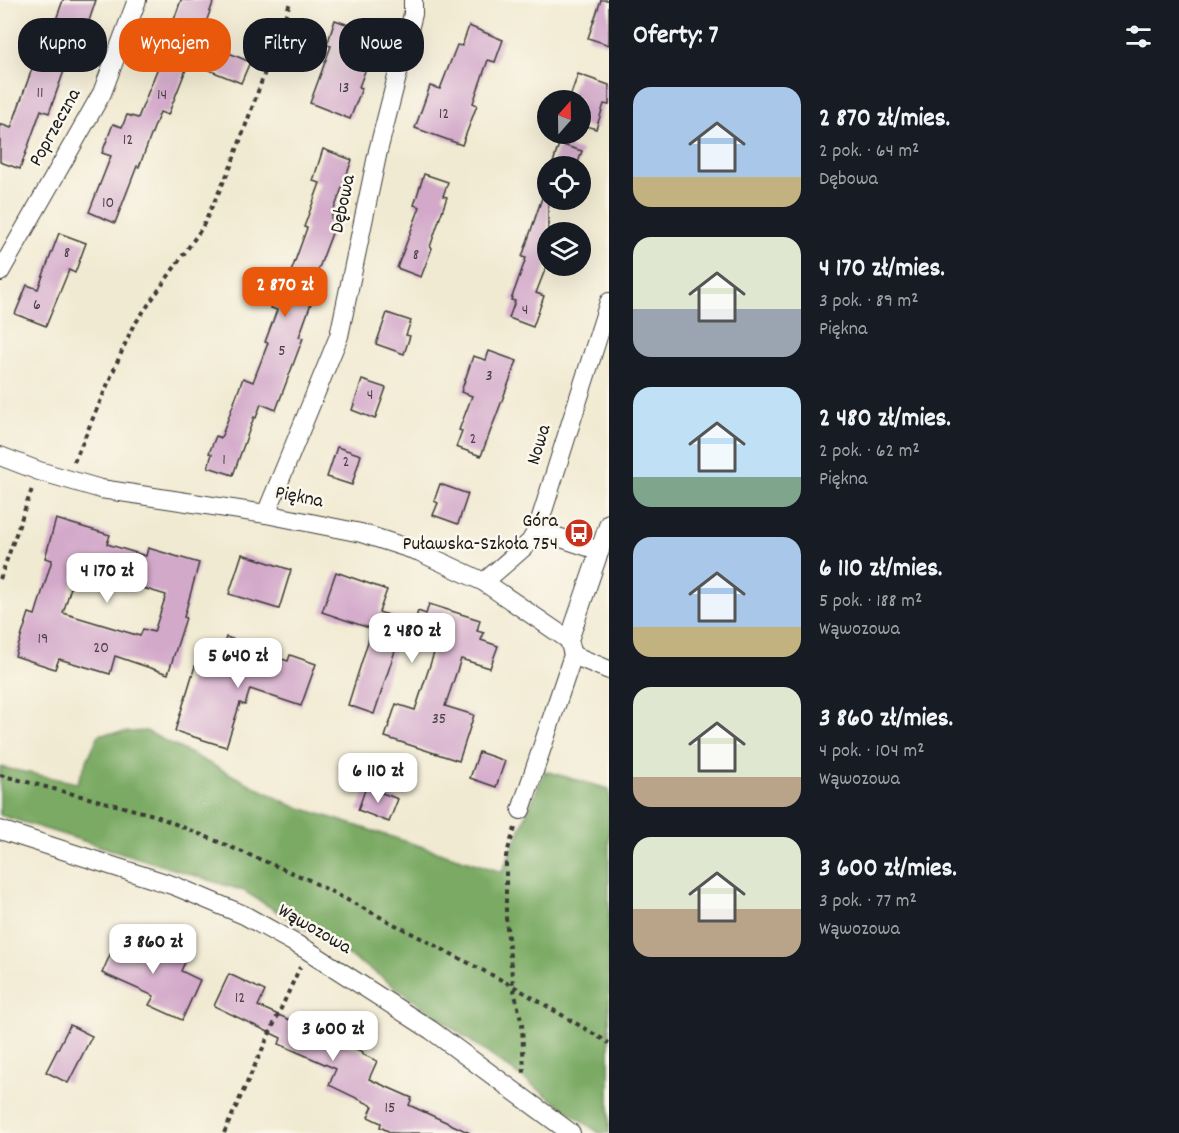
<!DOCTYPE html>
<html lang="pl">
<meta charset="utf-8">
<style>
:root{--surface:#171b24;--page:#20242c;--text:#f1f3f6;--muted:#9ea1a6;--accent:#ea580c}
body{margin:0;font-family:Dekko,sans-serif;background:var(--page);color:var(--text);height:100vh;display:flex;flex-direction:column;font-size:22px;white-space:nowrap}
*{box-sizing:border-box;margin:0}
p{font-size:20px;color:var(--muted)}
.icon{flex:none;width:33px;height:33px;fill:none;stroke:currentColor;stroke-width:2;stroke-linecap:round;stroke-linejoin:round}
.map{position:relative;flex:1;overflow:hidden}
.details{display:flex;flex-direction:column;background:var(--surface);width:570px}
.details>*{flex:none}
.top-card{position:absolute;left:18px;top:18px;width:501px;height:54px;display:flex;gap:12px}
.needle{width:39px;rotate:20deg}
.tools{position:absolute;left:537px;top:90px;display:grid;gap:12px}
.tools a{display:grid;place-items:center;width:54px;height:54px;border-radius:50%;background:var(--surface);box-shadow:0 6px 24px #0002;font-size:30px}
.price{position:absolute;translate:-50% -51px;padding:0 14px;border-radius:12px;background:#fff;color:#222;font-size:20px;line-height:39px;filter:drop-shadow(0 2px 3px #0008)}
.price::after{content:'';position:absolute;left:50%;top:36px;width:18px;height:14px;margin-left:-9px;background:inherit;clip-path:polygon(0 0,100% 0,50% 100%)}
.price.active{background:var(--accent);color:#fff}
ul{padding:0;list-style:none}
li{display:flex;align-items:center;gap:18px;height:150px;padding:0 24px}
li span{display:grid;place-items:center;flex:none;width:168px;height:120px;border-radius:18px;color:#555}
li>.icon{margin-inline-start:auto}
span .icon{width:72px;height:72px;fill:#fffc;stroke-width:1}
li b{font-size:26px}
h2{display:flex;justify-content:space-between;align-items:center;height:72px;padding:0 24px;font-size:26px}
.pill{padding:0 21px;border-radius:24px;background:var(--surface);box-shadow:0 6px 24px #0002;font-size:21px;line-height:54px}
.pill.active{background:var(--accent);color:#fff}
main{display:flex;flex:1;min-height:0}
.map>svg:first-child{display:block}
</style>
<main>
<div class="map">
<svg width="609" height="1133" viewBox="0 0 609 1133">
<rect width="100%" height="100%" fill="#fbf7ec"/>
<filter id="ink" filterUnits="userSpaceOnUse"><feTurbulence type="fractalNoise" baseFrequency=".0167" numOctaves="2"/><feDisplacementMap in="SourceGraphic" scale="12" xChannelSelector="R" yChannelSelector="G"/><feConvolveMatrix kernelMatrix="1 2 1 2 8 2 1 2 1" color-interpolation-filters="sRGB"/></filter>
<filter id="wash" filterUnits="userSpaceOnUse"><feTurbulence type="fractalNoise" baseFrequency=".008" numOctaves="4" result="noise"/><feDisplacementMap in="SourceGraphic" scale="24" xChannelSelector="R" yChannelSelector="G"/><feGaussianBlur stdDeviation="1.35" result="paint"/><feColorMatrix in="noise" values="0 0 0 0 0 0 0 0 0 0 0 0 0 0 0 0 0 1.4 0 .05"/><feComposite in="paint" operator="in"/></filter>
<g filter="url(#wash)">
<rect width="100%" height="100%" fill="#f1ead2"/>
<path fill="#7aaa64" stroke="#4b6340" stroke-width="1.5" d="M146,731l145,74 211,67 43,-101 64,18v344h-10l-229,-164 -126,-78 -244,-76v-48l77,16 22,-49z"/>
<g id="blocks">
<g fill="#d3a9ca" fill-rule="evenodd">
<path d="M63,0h33l-20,60 -7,-3 -20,56 -8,-3 -21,59 -20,-7v-38l11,4 34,-96 6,2z"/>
<path d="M181,0h33l-10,28 16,6 -5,13 35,15 -9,21 -52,-21 -21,53 -8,-3 -21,55 -2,-1 -22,57 -26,-11 22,-56 -9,-3 11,-29 9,3 5,-12 11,3 26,-66 -9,-5 7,-19 8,3z"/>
<path d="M601,0h8v45l-21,-7z"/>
<path d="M335,20l22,8 2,-5 21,8 -21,56 3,1 -12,31 -40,-16 21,-57 -4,-1z"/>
<path d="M469,26l34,14 -8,22 -7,-2 -15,43 4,2 -15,40 -47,-17 15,-42 10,3 17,-44 5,1z"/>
<path d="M578,74l31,11v20l-5,-1 -8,25 -16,-5v-24h-11z"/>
<path d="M559,144l23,7 -5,15h-25z"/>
<path d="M323,149l29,11 -21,58 6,2 -21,56 4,2 -21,59 4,1 -27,72 -15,-6 -5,14 -2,-1 -21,58 -25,-8 4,-13 -3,-1 7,-17 5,2 22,-60 10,4 15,-39 -3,-1 12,-32 -6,-2 9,-27 7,2 20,-55 -3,-1 16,-44 -7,-2z"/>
<path d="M424,174l24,8 -5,14 4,1 -17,50 2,1 -11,29 -24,-9 23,-61 -6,-2z"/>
<path d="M544,192l4,1v69l-12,31 8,3 -11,31 -24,-9 6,-17 -4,-1 15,-42 -4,-1z"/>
<path d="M59,233l27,10 -11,30 -6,-3 -23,56 -31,-12 12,-29 11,4z"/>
<path d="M387,313l24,8 -5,14 4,1 -6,18 -28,-10z"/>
<path d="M489,351l28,10 -36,95 -25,-9 6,-16 -3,-1 13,-34 -11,-4 12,-36 13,4z"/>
<path d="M362,380l24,8 -11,31 -23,-9z"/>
<path d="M337,447l24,8 -9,30 -25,-8z"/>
<path d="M440,484l28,10 -10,30 -25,-9 5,-12 -4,-2z"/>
<path d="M56,519l54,16 -3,9 39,12 2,-8 51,15 -15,54 2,1 -18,56 -53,-18 -5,18 -51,-15 -4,10 -40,-13 14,-43 6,2 17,-55 -7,-2zM77,568l89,27 -12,37 -11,-3 -3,7 -77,-23z"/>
<path d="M242,554l49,16 -12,39 -50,-15z"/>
<path d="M336,572l51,18 -8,22 35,12 4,-13 8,3 3,-10 51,16 -3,11 7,2 -3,7 17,6 -8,22 -29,-9 -16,47 29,9 -15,46 -74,-24 11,-33 19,6 20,-60 -36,-11 -25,75 -26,-9 24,-76 -50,-17z"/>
<path d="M226,637l24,8 -1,3 39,13 2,-6 26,9 -15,42 -51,-17 -5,16 -5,-2 -14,44 -51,-16 20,-65 14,4 1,-4 6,2z"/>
<path d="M479,752l26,9 -9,26 -26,-9z"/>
<path d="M366,787l32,12 -9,23 -31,-12z"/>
<path d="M130,935l56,25 -5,11 19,9 -18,40 -33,-15 5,-9 -52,-23 15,-34 9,4z"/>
<path d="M229,974l36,17 -7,15 105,46 -1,2 15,7 -8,18 43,19 -3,7 61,28h-78l-12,-6 1,-4 -13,-6 5,-11 -44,-21 7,-16 -57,-25 2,-6 -67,-32z"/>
<path d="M70,1025l22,11 -24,47 -22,-11z"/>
</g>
</g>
</g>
<g filter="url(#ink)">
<use href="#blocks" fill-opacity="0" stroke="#3c3b37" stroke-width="1.5"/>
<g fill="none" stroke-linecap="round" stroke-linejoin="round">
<g stroke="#3c3b37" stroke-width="20">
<g id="minor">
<path d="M0,272l102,-179 35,-93"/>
<path d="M0,456l39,15 62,18 165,25 95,19 59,19 64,30 85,58"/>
<path d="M266,514l73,-178 39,-185 35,-137v-14"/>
<path d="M537,530l63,21"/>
<path d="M484,582l46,-40 7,-12 72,-228"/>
<path d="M572,651l-3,-11 40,-117"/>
<path d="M573,655l36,15"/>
<path d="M521,810l52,-155"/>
<path d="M0,830l175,56 69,29 63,35 124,80 140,103"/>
</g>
</g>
<g stroke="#3c3b37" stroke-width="4" stroke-dasharray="4.5 4.5" stroke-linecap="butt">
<path d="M74,462l58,-134 70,-100 29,-62 60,-166"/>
<path d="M0,579l32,-90"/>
<path d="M0,775l154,40 153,64 206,107 96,57"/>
<path d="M515,828l-9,28v62l7,68 9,38 2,49"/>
<path d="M224,1133l76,-166"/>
</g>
<use href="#minor" stroke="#fff" stroke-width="18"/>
</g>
</g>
<defs>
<g id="bus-disc" transform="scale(1.5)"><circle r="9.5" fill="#c8321e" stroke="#fbf7ec"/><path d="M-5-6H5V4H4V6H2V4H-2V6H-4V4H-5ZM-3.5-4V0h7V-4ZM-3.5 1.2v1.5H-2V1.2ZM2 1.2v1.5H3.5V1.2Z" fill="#fff"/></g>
</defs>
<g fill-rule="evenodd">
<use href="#bus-disc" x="579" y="533"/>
</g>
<g text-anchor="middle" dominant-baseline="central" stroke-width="5" stroke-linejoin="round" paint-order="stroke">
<g font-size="16" fill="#4a3f48">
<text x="344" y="88">13</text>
<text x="40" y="93">11</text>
<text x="162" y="95">14</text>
<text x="444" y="114">12</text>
<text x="128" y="140">12</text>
<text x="108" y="203">10</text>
<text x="67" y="253">8</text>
<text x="416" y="255">8</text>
<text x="37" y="305">6</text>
<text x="525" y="310">4</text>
<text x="282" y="351">5</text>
<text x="489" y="376">3</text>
<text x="370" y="395">4</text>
<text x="473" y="439">2</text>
<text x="224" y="460">1</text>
<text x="346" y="462">2</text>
<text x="43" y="639">19</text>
<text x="101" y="648">20</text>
<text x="439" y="719">35</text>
<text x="240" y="998">12</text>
<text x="390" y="1108">15</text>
</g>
<g font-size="20" fill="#1c1c1c" stroke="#fbf7ec">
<text transform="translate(56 128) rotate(-61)">Poprzeczna</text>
<text transform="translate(344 204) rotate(-78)">Dębowa</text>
<text transform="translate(540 445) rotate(-73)">Nowa</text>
<text transform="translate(299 498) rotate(11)">Piękna</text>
<text transform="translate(314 930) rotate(30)">Wąwozowa</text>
</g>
<g font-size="20" fill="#1c1c1c" stroke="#fbf7ec" text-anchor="end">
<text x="558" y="522">Góra<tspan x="558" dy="23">Puławska-Szkoła 754</tspan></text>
</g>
</g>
</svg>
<div class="tools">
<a><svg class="needle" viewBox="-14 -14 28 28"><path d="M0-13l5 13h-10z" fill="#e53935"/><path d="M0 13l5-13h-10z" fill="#9ea1a6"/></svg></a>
<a><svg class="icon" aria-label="locate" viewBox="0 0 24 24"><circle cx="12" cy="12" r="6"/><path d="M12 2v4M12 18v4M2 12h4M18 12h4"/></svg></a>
<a><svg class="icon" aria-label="layers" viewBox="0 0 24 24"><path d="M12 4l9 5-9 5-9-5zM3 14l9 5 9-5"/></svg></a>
</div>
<b class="price active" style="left:285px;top:318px">2 870 zł</b>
<b class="price" style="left:107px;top:604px">4 170 zł</b>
<b class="price" style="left:412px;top:664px">2 480 zł</b>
<b class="price" style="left:238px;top:689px">5 640 zł</b>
<b class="price" style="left:378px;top:804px">6 110 zł</b>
<b class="price" style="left:153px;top:975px">3 860 zł</b>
<b class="price" style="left:333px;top:1062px">3 600 zł</b>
<div class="top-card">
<a class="pill">Kupno</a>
<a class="pill active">Wynajem</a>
<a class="pill">Filtry</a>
<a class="pill">Nowe</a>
</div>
</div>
<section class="details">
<h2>Oferty: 7<svg class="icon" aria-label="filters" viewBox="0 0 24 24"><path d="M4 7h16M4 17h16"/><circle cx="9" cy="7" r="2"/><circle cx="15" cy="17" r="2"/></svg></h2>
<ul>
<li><span style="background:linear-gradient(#a9c7e8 75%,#c2b280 0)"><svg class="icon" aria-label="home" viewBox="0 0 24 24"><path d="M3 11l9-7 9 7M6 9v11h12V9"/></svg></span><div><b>2 870 zł/mies.</b><p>2 pok. · 64 m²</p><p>Dębowa</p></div></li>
<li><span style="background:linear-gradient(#dfe7d0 60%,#9aa5b1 0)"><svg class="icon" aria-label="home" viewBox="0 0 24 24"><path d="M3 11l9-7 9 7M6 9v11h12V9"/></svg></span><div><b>4 170 zł/mies.</b><p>3 pok. · 89 m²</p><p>Piękna</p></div></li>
<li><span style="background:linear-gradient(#bfe0f5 75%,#7fa58c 0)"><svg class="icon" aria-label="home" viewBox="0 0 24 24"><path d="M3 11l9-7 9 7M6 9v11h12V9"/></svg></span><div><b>2 480 zł/mies.</b><p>2 pok. · 62 m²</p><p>Piękna</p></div></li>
<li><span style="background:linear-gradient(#a9c7e8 75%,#c2b280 0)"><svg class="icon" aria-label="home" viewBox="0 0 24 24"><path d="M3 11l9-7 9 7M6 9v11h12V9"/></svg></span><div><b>6 110 zł/mies.</b><p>5 pok. · 188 m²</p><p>Wąwozowa</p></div></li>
<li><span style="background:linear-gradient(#dfe7d0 75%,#b9a48a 0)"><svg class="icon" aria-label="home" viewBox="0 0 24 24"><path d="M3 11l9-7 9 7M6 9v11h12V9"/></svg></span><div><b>3 860 zł/mies.</b><p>4 pok. · 104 m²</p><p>Wąwozowa</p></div></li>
<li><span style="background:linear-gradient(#dfe7d0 60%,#b9a48a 0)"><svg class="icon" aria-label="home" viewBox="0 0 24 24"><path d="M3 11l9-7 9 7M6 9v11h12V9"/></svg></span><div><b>3 600 zł/mies.</b><p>3 pok. · 77 m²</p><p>Wąwozowa</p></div></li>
</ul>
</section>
</main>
